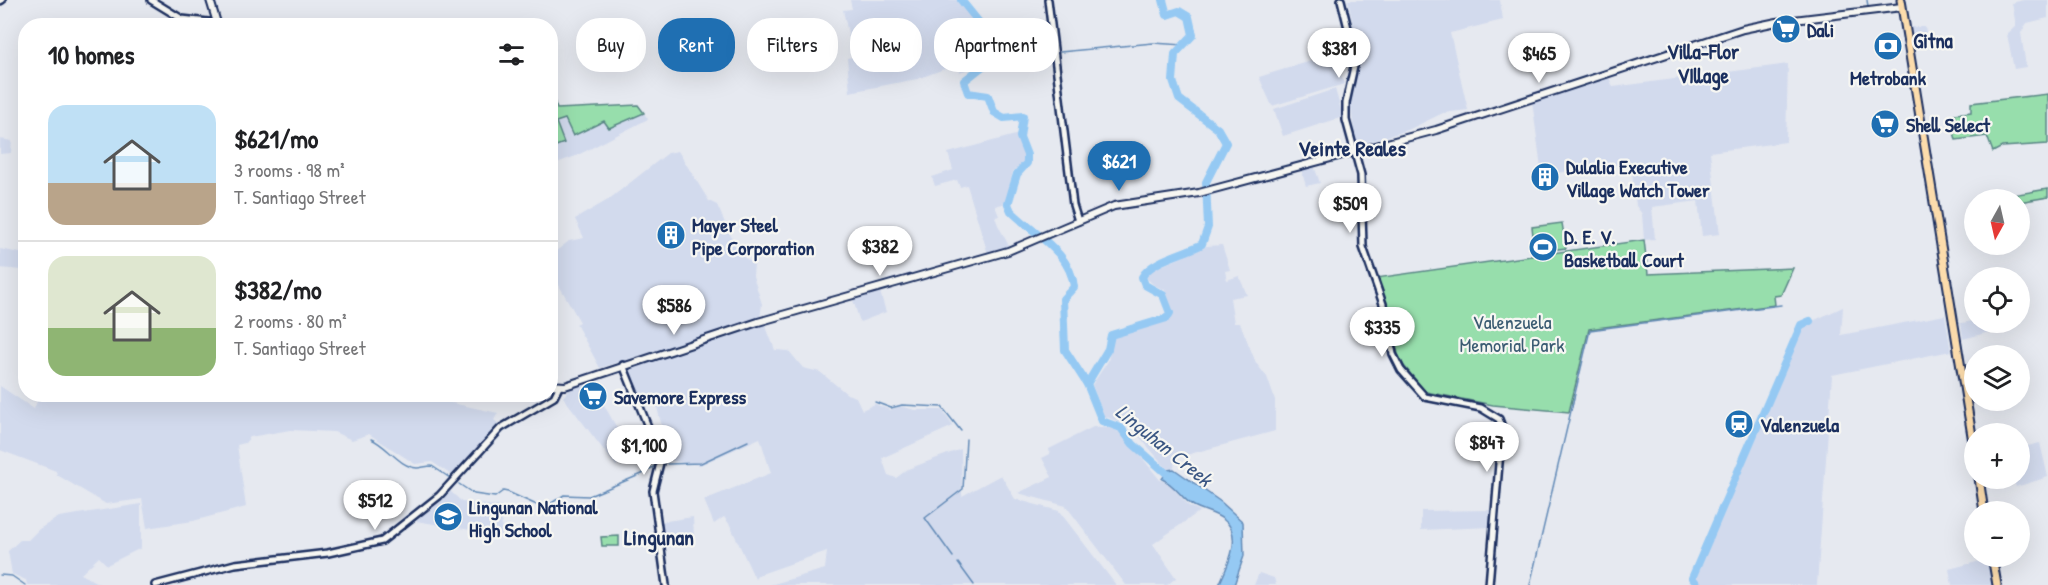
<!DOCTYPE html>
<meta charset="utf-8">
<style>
:root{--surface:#fff;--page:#f6f6f6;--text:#202124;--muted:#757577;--line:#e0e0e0;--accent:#1f6fb2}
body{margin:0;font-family:"Patrick Hand",sans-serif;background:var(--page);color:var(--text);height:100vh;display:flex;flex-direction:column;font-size:22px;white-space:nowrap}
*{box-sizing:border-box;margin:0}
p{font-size:20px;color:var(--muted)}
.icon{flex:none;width:33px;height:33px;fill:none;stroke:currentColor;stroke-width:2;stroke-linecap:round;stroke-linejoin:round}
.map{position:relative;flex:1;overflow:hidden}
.sheet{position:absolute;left:18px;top:18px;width:540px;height:384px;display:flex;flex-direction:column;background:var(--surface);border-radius:24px;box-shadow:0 6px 24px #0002}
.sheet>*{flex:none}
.banner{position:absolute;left:576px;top:18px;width:570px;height:54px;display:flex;gap:12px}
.needle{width:39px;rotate:188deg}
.controls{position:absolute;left:1964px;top:189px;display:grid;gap:12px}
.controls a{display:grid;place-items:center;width:66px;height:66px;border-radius:50%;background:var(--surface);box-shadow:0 6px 24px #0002;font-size:30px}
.price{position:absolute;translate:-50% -51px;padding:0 14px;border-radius:21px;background:#fff;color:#222;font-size:20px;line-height:39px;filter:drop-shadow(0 2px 3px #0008)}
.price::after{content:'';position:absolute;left:50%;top:36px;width:18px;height:14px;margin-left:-9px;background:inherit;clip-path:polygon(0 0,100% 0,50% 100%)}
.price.current{background:var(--accent);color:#fff}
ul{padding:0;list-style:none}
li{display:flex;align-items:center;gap:18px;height:150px;padding:0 30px}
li+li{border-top:2px solid var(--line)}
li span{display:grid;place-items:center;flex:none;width:168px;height:120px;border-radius:18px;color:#555}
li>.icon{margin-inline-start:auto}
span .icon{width:72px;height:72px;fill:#fffc;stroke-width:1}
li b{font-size:26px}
h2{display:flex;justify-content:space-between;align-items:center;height:72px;padding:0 30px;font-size:26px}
.chip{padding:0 21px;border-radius:24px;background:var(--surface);box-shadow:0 6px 24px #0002;font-size:21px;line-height:54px}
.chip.current{background:var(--accent);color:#fff}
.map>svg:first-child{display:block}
</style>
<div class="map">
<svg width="2048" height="585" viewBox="0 0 2048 585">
<rect width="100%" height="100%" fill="#e6e9f0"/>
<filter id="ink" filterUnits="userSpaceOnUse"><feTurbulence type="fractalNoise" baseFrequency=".0167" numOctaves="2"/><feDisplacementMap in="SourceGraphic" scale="12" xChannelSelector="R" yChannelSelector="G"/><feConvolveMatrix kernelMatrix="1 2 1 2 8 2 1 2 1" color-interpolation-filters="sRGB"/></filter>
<g filter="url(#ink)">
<g fill="#d2daed">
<path d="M850,0h107l28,35 5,9 -3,13 -6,7 -21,8 -2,-8 -41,15 -67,13 -3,-34 6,-1 -10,-47 9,-1z"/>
<path d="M1348,0h152l3,20 -53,13 18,77 -25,3 -35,17 -52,16 -6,-45 10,-38z"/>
<path d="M2023,0h25v18l-21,5 -6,10 5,34 -12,2 -7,-35 9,-8 -4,-23z"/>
<path d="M1911,27h14l3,17 -14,2z"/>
<path d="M1334,54l10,30 -72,22 -13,-29z"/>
<path d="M1788,64l-2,78 -76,10 10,82 -18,2 -4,-35 -46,6 3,32 -11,1 -2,-26 -6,-8 -5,-43 -89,12 -10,-74 76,-26 5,12z"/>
<path d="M1335,89l8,28 -60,19 -9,-27z"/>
<path d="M644,113l4,6 -72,37 -25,9v-17l13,-6 -9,-19 10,-4 8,17 31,-15 5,7z"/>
<path d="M1019,134l7,24 -3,6 -10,7 -7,32 -11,3 4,10 -4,1 3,8 12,23 -22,6 -21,-69 -7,2 -3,-7 -22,6 -3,-9 21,-7 -5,-17z"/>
<path d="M0,139l12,2 -1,12 -11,1z"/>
<path d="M678,151l31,50 8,4 22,49 15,10 -1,12 9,28 -2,15 -160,49 -24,-44 4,-2 -28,-49 3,-21 14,-11 15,-3 -9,-19 33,-19 60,-47z"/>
<path d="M1314,166l6,17 -14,3 -5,-17z"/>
<path d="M1222,245l8,25 -5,1 2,9 12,-4 8,19 -17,3 4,25h6l16,40 11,14 8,23v31l-100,27 -1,11 -6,1 -37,-43 -27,-11 -12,-31 16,-24 5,-23 59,-20 -7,-28 -11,-5 -9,-8 9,-8 53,-23z"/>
<path d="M0,249l25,5v28h-2l-1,-12 -22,-2z"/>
<path d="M880,292l6,20 -26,10 -7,-22z"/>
<path d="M1843,307l-2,28 104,-20 6,36 -119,24 -15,210h-111l-11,-3 -2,-4 109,-252z"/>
<path d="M1974,321l28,2 2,5 -41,11 -2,-16z"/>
<path d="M765,324l10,26 14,1 14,17 17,4 27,22 9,3 6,13 13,-6 15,6 10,-4 15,4h27l11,16 -71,32 6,17 8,3 12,-9 53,-20 1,47 39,-21 14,24 44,12 57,74h-346l55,-16 2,-18 -69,24 -3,4 -25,-54 -6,-8 -10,7 -10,-24 67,-27 -11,-35 -60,27 -35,-5 -13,-26 11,-3 -9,-36 -14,4 -11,-32z"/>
<path d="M590,380l42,75 -16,11 -53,-69 11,-12z"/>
<path d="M0,386l34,23 6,-15 407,1 -4,6 55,12 -4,7 6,5 -47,51 -21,-14 -17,2 -46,-30 -17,6 -18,-8 -44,-2 -40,7 -5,6 -8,2 9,62 -53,14 -46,7 -5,-29 -36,5 -49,-29 -1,-4 -56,-21z"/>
<path d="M1093,427l17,1 12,5 38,47 9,3 20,23 11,5 -47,33 23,34 -9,7h-41l-60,-79 -48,-13 34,-16 -10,-19 8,-4 -1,-5z"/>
<path d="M2040,443l8,34 -32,10 -3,-8 6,-1v-30z"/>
<path d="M449,490l13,12 41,5 -2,28 -85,-14z"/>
<path d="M141,504v44l-34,17 -8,-8 -18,17 20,11h-74l-1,-5 -14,-6 -4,-23 12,-11h8l11,-11 20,-12z"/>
<path d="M1492,510l-1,17 -70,3v-19z"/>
<path d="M693,517l1,20 -30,12 -4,-27z"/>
<path d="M1988,559l5,26h-41l-3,-16z"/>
<path d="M1259,573l15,5 2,7h-22z"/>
</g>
<g fill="#97deac" stroke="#598685" stroke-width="1.5">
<path d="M551,92l6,17 81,-4 6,8 -35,15 -5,-7 -31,15 -8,-17 -9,3 8,21 -13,5z"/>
<path d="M2048,94v50l-46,3 -9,5 -6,-16 -31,4 -5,-20 5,-2 -1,-4 16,-2v-9z"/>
<path d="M2048,189v8l-29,5v-2l-6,-1 -1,-4z"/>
<path d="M1562,223l4,25 -31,4 -3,-25z"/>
<path d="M1644,240l4,34 145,-6 -12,27 -7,1 1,9 -186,24 -20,83 -76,-7 -67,-13 -22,-26 -6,-12 -8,-39 -14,-37z"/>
<path d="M619,536v10h-17l-1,-9z"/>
</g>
<path fill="#95c9f3" stroke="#648bb7" stroke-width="1.5" d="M1174,469l47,33 22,20 1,34 -10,29h-15c8,-18 25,-50 5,-65 -8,-7 -21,-9 -30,-14 -13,-7 -18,-21 -32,-27l6,-9z"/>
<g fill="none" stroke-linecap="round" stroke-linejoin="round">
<g stroke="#648bb7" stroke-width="1.5">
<path d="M1867,0l1,7"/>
<path d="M1060,52l93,-9 31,2"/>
<path d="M992,55l56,-3"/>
<path d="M1799,323l2,2"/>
<path d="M875,402l16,6 11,-3 40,2 19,24"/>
<path d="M371,439c16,6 28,28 46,29 4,0 10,-2 15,-2l18,12"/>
<path d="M667,464l34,-1 47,-22"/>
<path d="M459,484l15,10 21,3 8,-6 5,1 31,14h8l17,-11 25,1 53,-22 16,-10"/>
<path d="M953,557l-28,-39 38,-29 3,-50"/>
<path d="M958,563l16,22"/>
<path d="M0,575l12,1 13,9"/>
<path d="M1530,585l60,-255 191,-25"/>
</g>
<g stroke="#95c9f3" stroke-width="8">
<path d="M961,0l25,31 7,13 -5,18 -24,19 4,12 20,3 6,16 10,6 19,-2 -3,21 7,18v8l-10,11 -9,30 3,7c23,23 60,42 63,76l-11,12 2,51 22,34 15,37 19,7 12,16 41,36"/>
<path d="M1087,384l21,-35 3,-14 56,-17 3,-5 -7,-18 -18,-10 -3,-8c9,-17 43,-23 60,-33l6,-17 -2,-45 20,-39 -8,-14 -39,-30 -6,-18 2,-27 18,-19 -4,-18 -10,-6 -12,4 -4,-15"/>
<path d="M1698,585l-6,-7 109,-253 9,-4"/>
</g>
<g stroke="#1b2f5e" stroke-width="10">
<g id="tertiary">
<path d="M151,0l31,19 35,4"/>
<path d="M1048,0l25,205 5,16"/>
<path d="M1341,0l13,52 1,10 -9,41v17l15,55 2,72 20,57 10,50 8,16 24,27 56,11 18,11 3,8 -13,158"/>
<path d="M0,1l2,-1"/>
<path d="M623,365l38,94 -8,32 13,94"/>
<path d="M155,585l80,-21 93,-11 54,-12 57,-45 62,-68 53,-31 5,-10"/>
</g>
</g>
<g stroke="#1b2f5e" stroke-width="10">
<g id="secondary">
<path d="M210,0l7,23 3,3"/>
<path d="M550,385l15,1 193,-64 250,-71 106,-45 85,-13 237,-63 307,-101 34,-7 125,-15"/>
</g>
</g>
<g stroke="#1b2f5e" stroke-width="11">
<g id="trunk">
<path d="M1901,0l73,448"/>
<path d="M1979,478l5,34"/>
<path d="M1992,556l5,29"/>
</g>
</g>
<use href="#tertiary" stroke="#f6f6f2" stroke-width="5"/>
<use href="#secondary" stroke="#f6f6f2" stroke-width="6"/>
<use href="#trunk" stroke="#fcdcac" stroke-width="7"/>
</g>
</g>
<defs>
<g id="supermarket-disc" transform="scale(1.5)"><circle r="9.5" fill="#1f6fb2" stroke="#f6f6f2"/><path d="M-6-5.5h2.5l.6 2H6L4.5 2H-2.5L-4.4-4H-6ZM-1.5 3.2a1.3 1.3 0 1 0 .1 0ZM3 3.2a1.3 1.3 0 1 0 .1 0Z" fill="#fff"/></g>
<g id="bank-disc" transform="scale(1.5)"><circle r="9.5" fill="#1f6fb2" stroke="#f6f6f2"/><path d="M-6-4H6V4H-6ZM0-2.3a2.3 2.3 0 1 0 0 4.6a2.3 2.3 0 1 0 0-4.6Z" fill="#fff"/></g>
<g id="building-disc" transform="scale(1.5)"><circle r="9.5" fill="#1f6fb2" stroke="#f6f6f2"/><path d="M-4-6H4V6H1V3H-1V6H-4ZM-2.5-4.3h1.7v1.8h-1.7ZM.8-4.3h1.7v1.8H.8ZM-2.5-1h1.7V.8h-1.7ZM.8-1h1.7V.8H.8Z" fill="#fff"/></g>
<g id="stadium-disc" transform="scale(1.5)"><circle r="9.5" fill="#1f6fb2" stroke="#f6f6f2"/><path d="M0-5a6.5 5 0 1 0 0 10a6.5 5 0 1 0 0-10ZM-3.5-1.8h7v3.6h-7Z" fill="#fff"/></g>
<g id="station-disc" transform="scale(1.5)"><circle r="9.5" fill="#1f6fb2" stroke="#f6f6f2"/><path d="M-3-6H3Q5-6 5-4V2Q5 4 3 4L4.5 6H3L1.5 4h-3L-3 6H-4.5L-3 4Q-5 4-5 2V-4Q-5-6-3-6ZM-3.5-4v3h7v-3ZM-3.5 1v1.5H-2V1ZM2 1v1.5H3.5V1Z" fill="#fff"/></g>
<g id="school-disc" transform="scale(1.5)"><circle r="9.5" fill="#1f6fb2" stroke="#f6f6f2"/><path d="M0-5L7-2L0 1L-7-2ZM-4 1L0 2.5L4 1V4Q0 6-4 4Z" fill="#fff"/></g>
</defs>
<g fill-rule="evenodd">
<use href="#supermarket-disc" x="1786" y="29"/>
<use href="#bank-disc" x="1888" y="46"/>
<use href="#supermarket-disc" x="1885" y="124"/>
<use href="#building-disc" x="1545" y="177"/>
<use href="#building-disc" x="671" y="235"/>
<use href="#stadium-disc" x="1543" y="247"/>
<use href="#supermarket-disc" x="593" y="396"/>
<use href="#station-disc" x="1739" y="424"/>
<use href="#school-disc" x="448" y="517"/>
</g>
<g text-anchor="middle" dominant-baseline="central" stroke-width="4.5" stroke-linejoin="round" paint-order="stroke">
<g font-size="20" font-weight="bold" fill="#1b2f5e" stroke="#f6f6f2" text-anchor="start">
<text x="1807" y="29">Dali</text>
<text x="1888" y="77" text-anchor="middle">Metrobank</text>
<text x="1906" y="124">Shell Select</text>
<text x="1566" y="166">Dulalia Executive<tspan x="1566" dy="23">Village Watch Tower</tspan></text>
<text x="692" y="224">Mayer Steel<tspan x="692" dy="23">Pipe Corporation</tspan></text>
<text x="1564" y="236">D. E. V.<tspan x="1564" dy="23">Basketball Court</tspan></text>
<text x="614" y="396">Savemore Express</text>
<text x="1760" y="424">Valenzuela</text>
<text x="469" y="506">Lingunan National<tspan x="469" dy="23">High School</tspan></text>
</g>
<g font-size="20" fill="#3a5b72" stroke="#f6f6f2">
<text x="1512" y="321">Valenzuela<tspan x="1512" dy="23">Memorial Park</tspan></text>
</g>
<g font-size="21" font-weight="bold" fill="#1b2f5e" stroke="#f6f6f2">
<text x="1933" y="40">Gitna</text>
<text x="1703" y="51">Villa-Flor<tspan x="1703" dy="24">VIllage</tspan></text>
</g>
<g font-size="21" font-style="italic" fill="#3a5683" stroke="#f6f6f2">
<text transform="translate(1164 445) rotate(39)">Linguhan Creek</text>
</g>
<g font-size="22" font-weight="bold" fill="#1b2f5e" stroke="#f6f6f2">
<text x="1352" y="148">Veinte Reales</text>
<text x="659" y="537">Lingunan</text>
</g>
</g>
</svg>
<div class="controls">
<a><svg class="needle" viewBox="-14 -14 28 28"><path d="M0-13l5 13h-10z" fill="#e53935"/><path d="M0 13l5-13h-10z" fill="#757577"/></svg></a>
<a><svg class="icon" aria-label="locate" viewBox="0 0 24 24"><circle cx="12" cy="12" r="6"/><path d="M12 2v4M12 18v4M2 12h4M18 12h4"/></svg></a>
<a><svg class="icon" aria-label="layers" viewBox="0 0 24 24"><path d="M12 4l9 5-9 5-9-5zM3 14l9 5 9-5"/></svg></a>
<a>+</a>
<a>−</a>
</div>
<b class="price" style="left:1339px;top:79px">$381</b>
<b class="price" style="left:1539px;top:84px">$465</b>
<b class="price current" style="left:1119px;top:192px">$621</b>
<b class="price" style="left:1350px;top:234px">$509</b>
<b class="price" style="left:880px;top:277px">$382</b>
<b class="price" style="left:674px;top:336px">$586</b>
<b class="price" style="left:1382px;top:358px">$335</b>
<b class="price" style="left:1487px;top:473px">$847</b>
<b class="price" style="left:644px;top:476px">$1,100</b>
<b class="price" style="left:375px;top:531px">$512</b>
<div class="banner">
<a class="chip">Buy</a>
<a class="chip current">Rent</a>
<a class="chip">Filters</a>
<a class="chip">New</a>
<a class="chip">Apartment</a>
</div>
<section class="sheet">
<h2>10 homes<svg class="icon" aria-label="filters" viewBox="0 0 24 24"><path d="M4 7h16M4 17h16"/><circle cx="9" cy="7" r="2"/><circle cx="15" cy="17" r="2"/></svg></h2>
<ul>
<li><span style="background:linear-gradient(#bfe0f5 65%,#b9a48a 0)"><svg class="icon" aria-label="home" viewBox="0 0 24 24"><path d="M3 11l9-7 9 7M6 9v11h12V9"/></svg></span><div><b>$621/mo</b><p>3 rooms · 98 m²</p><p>T. Santiago Street</p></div></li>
<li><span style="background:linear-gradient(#dfe7d0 60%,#8fb573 0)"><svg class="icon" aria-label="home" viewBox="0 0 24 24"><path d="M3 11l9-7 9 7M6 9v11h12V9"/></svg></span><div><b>$382/mo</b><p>2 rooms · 80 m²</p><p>T. Santiago Street</p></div></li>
</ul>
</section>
</div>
